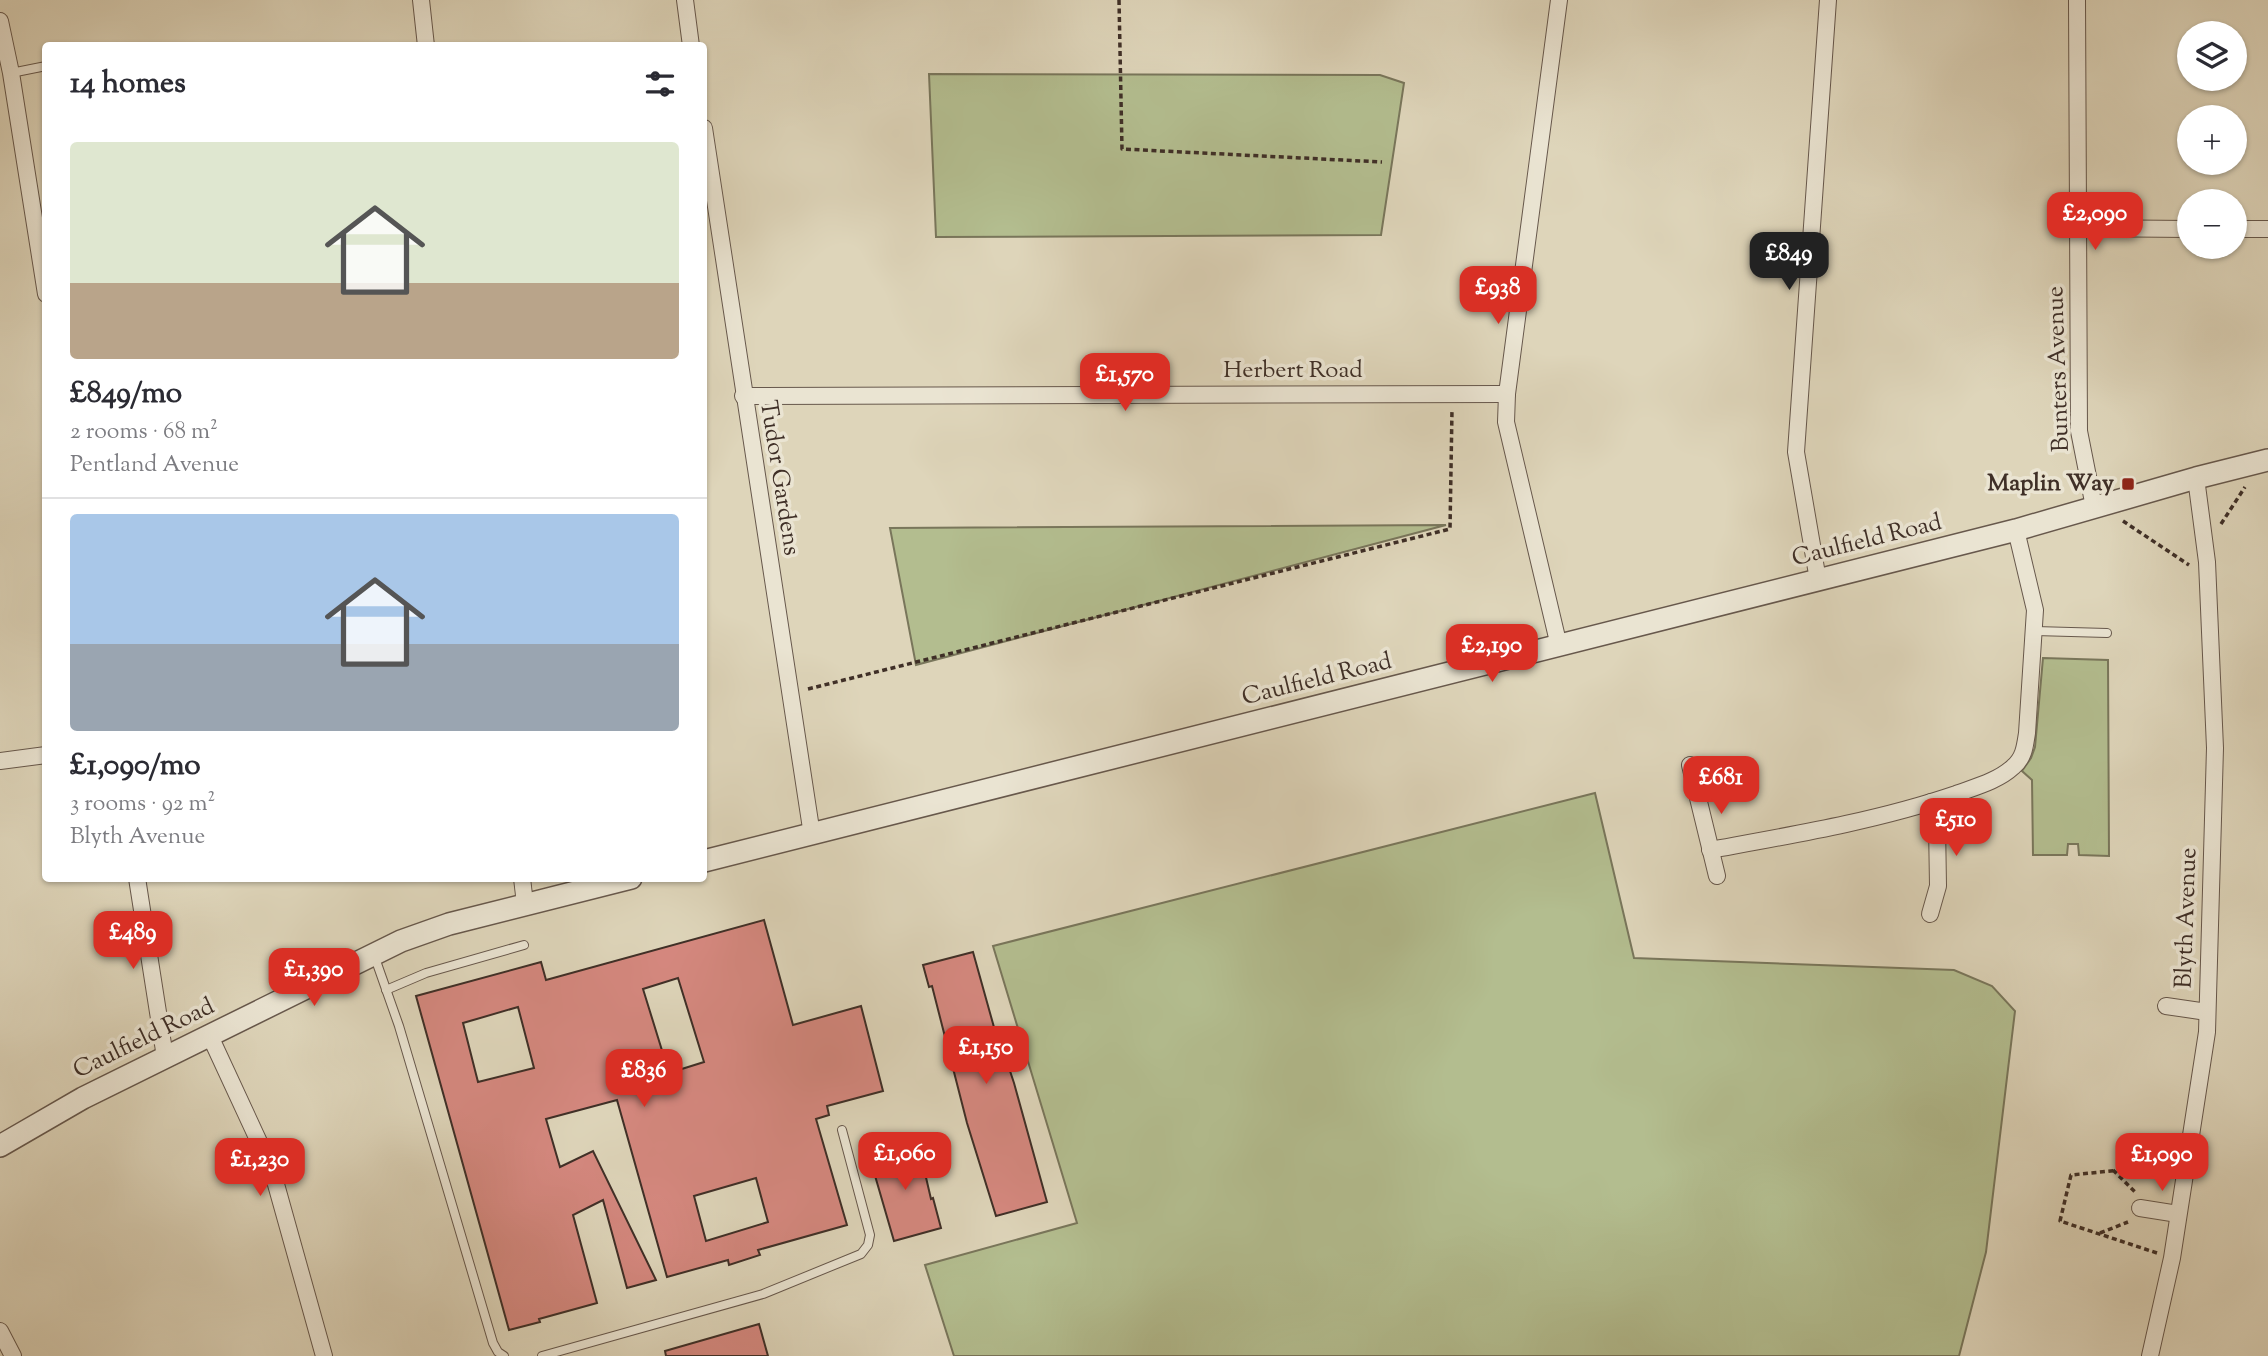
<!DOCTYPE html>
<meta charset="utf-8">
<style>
:root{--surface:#fff;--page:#f7f7f7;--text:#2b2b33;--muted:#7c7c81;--line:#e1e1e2;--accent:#d93025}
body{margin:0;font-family:"Sorts Mill Goudy",serif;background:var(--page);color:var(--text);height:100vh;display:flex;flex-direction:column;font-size:26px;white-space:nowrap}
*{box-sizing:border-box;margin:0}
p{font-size:23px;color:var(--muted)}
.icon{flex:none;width:38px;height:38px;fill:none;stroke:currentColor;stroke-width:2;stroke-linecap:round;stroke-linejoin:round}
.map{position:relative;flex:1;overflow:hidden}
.details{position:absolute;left:42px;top:42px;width:665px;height:840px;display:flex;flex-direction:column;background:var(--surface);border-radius:7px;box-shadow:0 2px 5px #0004}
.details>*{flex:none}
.fabs{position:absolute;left:2177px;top:21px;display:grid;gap:14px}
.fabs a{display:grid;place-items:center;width:70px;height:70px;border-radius:50%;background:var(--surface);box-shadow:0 2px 5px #0004;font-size:35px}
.price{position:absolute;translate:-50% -60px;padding:0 16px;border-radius:14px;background:var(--accent);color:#fff;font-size:23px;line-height:46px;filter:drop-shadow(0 2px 4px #0008)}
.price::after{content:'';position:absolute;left:50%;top:42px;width:21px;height:16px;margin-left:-10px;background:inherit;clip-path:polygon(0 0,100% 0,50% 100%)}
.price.active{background:#222;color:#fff}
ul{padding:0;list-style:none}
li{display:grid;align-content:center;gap:14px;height:371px;padding:0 28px}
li+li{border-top:2px solid var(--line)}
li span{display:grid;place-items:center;height:217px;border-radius:7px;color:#555}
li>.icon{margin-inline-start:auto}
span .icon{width:126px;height:126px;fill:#fffc;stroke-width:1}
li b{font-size:30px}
h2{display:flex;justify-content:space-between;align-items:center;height:84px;padding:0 28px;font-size:30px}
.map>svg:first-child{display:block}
</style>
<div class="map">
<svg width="2268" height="1356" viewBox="0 0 2268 1356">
<rect width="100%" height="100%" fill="#ded5ba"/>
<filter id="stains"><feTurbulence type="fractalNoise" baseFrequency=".00286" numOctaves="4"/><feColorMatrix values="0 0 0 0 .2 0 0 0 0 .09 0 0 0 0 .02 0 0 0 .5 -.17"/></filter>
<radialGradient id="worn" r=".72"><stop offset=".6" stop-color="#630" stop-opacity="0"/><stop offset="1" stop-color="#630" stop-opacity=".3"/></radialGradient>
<g fill="#b3bd8f" stroke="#79765b" stroke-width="2">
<path d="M929,74l451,1 24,8 -23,152 -445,2z"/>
<path d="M1446,525l-530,140 -26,-137z"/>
<path d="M2043,658l65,2 1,196 -30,-1 -1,-11h-10l-1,11h-34l-1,-75 -10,-9 9,-13 4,-11z"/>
<path d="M1595,793l39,165 320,12 38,16 23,25 -29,241 -27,104h-1005l-29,-91 152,-42 -84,-277z"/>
</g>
<g fill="#d5887f" stroke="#3f2f27" stroke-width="2" fill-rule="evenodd">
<path d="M764,920l29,105 68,-19 22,85 -56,15 2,9 -13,4 31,106 -89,25 2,5 -31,10 -1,-5 -61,17 -50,-177 -71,19 14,48 33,-16 63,129 -29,8 -24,-88 -30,15 24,88 -58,16 1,3 -31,8 -93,-334 125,-34 5,18zM678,978l26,84 -35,11 -26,-84zM518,1007l16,61 -56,14 -15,-59zM756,1178l12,44 -62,19 -12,-45z"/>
<path d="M973,952l24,86h2l15,45 33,119 -51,14 -29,-93 -35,-137 -3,1 -6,-22z"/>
<path d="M918,1143l13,56 2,-1 8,30 -47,13 -25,-86z"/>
<path d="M759,1324l9,32h-102l-1,-5z"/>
</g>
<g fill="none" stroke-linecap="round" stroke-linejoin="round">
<g stroke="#67584c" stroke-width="10">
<g id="service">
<path d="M11,73l35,-7"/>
<path d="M2035,631l72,2"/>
<path d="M374,955l25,71 94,317 5,9 6,4"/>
<path d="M386,990l40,-17 98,-28"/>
<path d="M542,1356l221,-62 98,-40 7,-9 2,-10 -28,-105"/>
</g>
</g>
<g stroke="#67584c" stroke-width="18">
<g id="minor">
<path d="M421,0l5,46"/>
<path d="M685,0l6,46"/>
<path d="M1559,0l-52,394 -1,28 53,224"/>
<path d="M2077,0l2,431 15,76"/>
<path d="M0,21l11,52 35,221"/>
<path d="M704,128l108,707"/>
<path d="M2077,228l112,1"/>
<path d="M2235,229h33"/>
<path d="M743,396l764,-2"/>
<path d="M1818,580l-22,-128 32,-452"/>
<path d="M0,761l46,-6"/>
<path d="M1690,765l27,111"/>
<path d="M1710,850c82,-15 167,-29 246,-56 19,-7 42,-13 57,-27 11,-9 12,-21 14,-34l8,-123 -19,-80"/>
<path d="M137,878l28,179"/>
<path d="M522,878l3,26"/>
<path d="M1930,914l8,-28 -1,-62 -6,-22"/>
<path d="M2166,1006l41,6"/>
<path d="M210,1036l62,134 52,186"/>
<path d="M2140,1208l38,6"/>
<path d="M0,1331l13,25"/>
<path d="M2150,1356l22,-98 35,-226 8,-284 -8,-186 -11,-84"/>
</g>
</g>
<g stroke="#67584c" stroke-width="24">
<g id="tertiary">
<path d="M704,861l1312,-331 180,-52 72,-18"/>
<path d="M0,1146l83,-48 318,-157 48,-17 182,-46"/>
</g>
</g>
<g stroke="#3f2f27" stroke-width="3.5" stroke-dasharray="5 3.5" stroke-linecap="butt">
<path d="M1119,0l3,149 260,13"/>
<path d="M2123,521l66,44"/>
<path d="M2221,524l24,-37"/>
<path d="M808,689l642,-160 2,-119"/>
<path d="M2113,1170l22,22"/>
<path d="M2100,1233l28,-11"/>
<path d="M2157,1253l-97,-32 11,-46 98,-10"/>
</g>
<use href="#service" stroke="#eae4d2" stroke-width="8"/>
<use href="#minor" stroke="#eae4d2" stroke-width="16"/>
<use href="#tertiary" stroke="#eae4d2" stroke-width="21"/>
</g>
<rect fill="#8f2418" stroke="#eae4d2" stroke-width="2.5" x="2121" y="477" width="14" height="14" rx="3.5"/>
<g text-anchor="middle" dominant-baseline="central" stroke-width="7" stroke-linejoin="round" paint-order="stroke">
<g font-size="24" fill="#3f2f27" stroke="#eae4d2">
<text transform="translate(2059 369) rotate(-92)">Bunters Avenue</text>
<text x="1293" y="371">Herbert Road</text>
<text transform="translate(779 478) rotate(81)">Tudor Gardens</text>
<text transform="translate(1867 541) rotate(-14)">Caulfield Road</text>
<text transform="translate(1317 680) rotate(-14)">Caulfield Road</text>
<text transform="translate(2187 918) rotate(-88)">Blyth Avenue</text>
<text transform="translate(144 1039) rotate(-26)">Caulfield Road</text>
</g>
<g font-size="24" font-weight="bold" fill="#3f2f27" stroke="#eae4d2" text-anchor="end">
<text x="2114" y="484">Maplin Way</text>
</g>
</g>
<rect width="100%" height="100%" filter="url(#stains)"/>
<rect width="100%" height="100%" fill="url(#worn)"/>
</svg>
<div class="fabs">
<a><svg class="icon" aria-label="layers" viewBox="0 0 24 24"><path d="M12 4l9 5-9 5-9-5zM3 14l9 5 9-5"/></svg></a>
<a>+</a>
<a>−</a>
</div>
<b class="price" style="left:2095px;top:252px">£2,090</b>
<b class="price active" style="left:1789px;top:292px">£849</b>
<b class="price" style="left:1498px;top:326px">£938</b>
<b class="price" style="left:1125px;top:413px">£1,570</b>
<b class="price" style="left:1492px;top:684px">£2,190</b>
<b class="price" style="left:1721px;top:816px">£681</b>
<b class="price" style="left:1956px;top:858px">£510</b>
<b class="price" style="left:133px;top:971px">£489</b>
<b class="price" style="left:314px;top:1008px">£1,390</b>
<b class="price" style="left:986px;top:1086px">£1,150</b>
<b class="price" style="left:644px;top:1109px">£836</b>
<b class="price" style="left:905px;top:1192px">£1,060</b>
<b class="price" style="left:2162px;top:1193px">£1,090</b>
<b class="price" style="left:260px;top:1198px">£1,230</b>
<section class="details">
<h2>14 homes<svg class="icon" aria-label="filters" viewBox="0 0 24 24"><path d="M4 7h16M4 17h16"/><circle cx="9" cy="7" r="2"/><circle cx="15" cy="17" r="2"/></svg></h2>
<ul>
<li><span style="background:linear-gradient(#dfe7d0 65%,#b9a48a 0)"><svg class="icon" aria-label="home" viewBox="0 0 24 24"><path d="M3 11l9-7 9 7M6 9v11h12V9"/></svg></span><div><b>£849/mo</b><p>2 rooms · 68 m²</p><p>Pentland Avenue</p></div></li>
<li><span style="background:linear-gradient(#a9c7e8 60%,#9aa5b1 0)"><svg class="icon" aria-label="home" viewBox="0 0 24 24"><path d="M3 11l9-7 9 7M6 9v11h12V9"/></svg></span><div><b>£1,090/mo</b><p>3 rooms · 92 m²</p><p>Blyth Avenue</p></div></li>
</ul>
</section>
</div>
